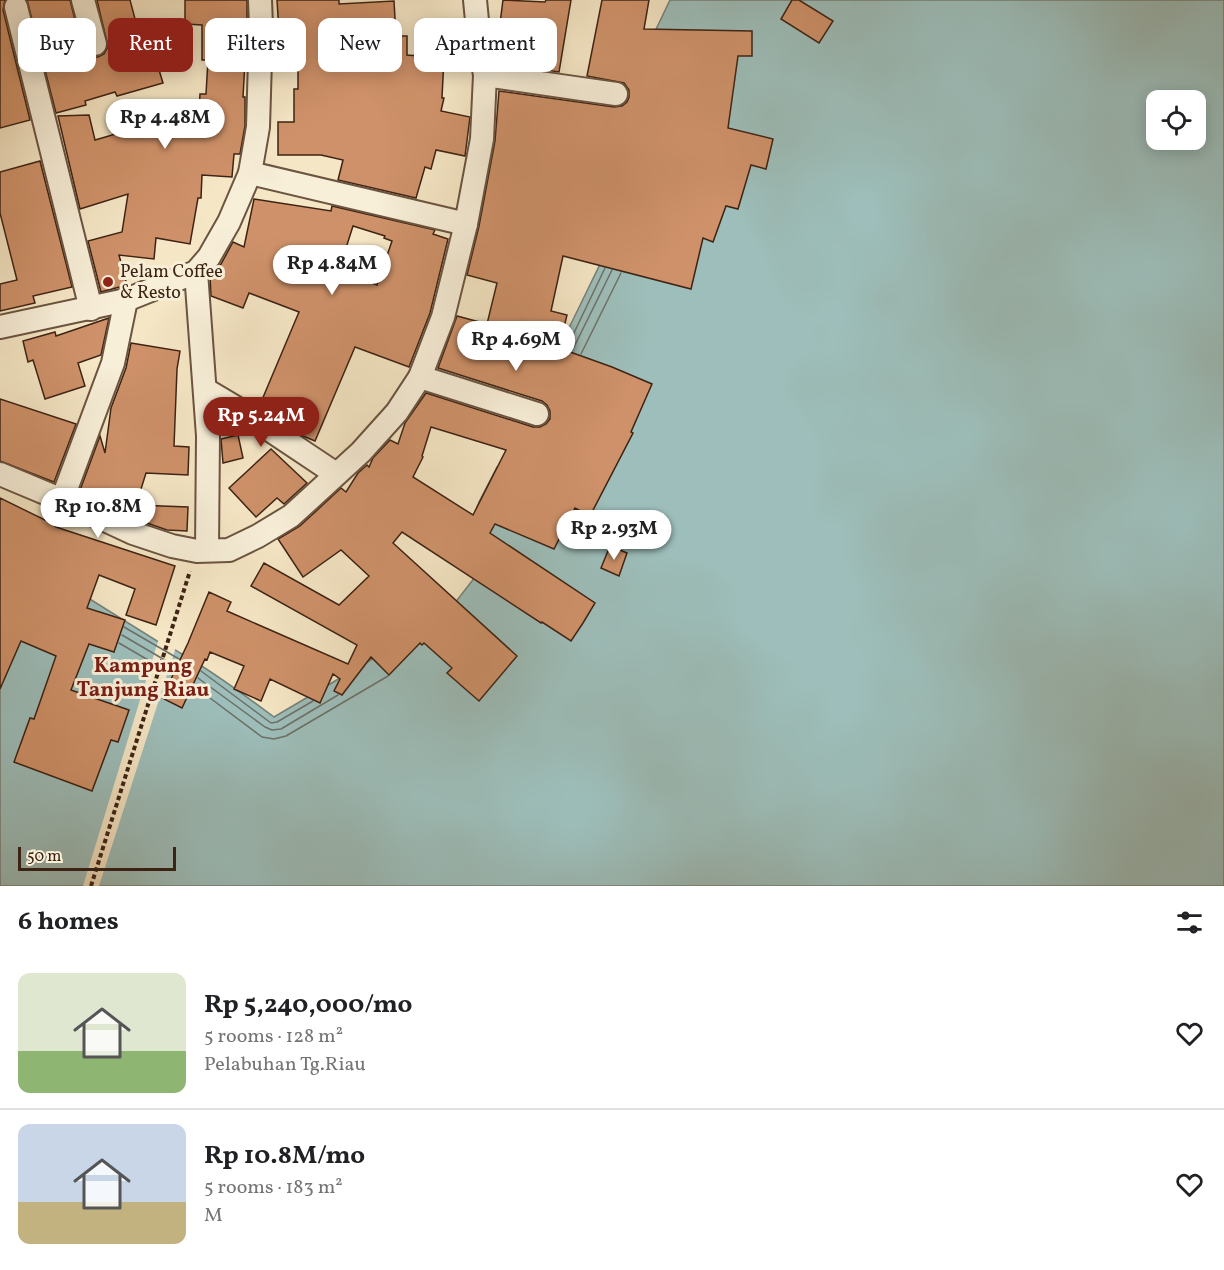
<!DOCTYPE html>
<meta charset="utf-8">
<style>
:root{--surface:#fff;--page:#f2f2f2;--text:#202124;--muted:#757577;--line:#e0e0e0;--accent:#8f2418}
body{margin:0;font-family:Vollkorn,serif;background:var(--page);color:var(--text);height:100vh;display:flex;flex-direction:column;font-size:22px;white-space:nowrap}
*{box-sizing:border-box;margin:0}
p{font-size:20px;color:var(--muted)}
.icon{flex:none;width:33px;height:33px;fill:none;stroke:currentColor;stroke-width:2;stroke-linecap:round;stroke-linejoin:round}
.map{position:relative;height:886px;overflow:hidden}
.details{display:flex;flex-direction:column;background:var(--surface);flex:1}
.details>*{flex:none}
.guide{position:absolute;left:18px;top:18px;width:600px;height:54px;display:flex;gap:12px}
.fabs{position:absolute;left:1146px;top:90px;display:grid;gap:12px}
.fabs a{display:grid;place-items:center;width:60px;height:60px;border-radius:12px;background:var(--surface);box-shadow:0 3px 15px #0003;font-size:30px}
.scale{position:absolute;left:18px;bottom:15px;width:158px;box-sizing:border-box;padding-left:6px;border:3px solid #3d2314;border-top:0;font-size:16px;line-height:21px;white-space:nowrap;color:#3d2314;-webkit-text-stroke:4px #f8efd9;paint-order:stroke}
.price{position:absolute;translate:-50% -51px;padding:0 14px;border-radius:21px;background:#fff;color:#222;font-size:20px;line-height:39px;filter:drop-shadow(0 2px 3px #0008)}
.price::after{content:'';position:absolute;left:50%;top:36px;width:18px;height:14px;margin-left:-9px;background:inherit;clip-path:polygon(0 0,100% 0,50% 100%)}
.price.current{background:var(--accent);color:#fff}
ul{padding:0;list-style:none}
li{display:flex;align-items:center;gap:18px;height:150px;padding:0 18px}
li+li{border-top:2px solid var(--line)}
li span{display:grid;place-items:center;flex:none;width:168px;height:120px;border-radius:12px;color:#555}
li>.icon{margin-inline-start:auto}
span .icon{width:72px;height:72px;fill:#fffc;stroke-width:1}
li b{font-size:26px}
h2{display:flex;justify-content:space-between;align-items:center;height:72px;padding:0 18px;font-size:26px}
.pill{padding:0 21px;border-radius:12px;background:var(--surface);box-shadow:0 3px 15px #0003;font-size:21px;line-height:54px}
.pill.current{background:var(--accent);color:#fff}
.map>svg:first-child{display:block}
</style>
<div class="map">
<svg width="1224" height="886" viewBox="0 0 1224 886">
<rect width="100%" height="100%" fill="#f5e6c5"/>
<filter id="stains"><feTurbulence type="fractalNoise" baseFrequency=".00333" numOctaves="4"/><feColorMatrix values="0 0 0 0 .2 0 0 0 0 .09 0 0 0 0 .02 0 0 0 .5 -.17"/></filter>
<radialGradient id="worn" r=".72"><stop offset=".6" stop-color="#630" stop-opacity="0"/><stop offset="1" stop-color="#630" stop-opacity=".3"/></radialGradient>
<path fill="#9dbeba" stroke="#778078" stroke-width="1.5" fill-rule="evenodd" d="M670,0h554v886h-1224v-343l157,98c10,3 16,8 25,13 32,18 62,41 92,63l122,-72 55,-37 21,-27 18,-28 -21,-25 10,-26 18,-35 17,1 29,-58 9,-62 9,-5 5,-9 39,-80 -4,-115 8,-33 31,-12 8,-48zM1156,100h40v40h-40z"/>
<path fill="#f5e6c5" d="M159,638l10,3 7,6 -1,3 -76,236h-16z"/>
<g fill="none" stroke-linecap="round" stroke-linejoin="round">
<g stroke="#6d7067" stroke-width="1.5">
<path d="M564,348l8,-11 33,-69"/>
<path d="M572,351l40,-81"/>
<path d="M581,354l40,-81"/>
<path d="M124,627l55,32"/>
<path d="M122,635l53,31"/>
<path d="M119,643l53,31"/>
<path d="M201,671l70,52 6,-1 36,-21"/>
<path d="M198,678l67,49 7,3 9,-1 57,-34"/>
<path d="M194,686l68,51 12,2 12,-3 102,-60"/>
</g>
</g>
<g fill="#ce9169" stroke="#3d2314" stroke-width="1.5" fill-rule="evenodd">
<path d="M0,0h5l-2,10 27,110 -30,8z"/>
<path d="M27,0h43l12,48 4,6 6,3h6l6,-3 4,-7 -11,-47h33l13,49 9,-2 11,36 -46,13 -2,-4 -30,9 1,4 -30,8z"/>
<path d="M185,0h62v26l-4,71h2v29l-5,28h-6l-2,23 -30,-2 -1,23h-3l-8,46 -34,-6 -2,21 -35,-4 8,30 -26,7 -13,-51 34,-9 6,-38 -48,15 -22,-93 31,-1 6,25 45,-13v-14l59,-2 1,-17h6l2,-34h-6v-35l-17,-1z"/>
<path d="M277,0h62v4l55,-3 2,35h11v19l37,3 -2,40h2l-3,13 29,6 -5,39 -29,-6 -5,19 -6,-2 -9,31 -78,-18 5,-20 -22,-5h-43v-33h16v-33h4v-60l-19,2z"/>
<path d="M503,0l42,2 1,-2h25l-12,72 -62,-9 -3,-16h3z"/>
<path d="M602,0h47l-5,29 108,2v25h-14l-10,72 45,11 -7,30 -15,-4 -13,44 -12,-3 -13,36 -10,-4 -12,51 -128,-33 -12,55 16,4 -8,33 53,19 40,17 -21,48 2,1 -43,83 -15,-8 -21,41 -59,-25 -5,9 105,70 -12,20 -12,18 -29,-19 -1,1 -139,-91 -9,11 124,113 -38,45 -32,-28 5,-5 -28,-25 -2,2 -2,-2 -31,32 -18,-18 -29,38 -8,-4 6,-12 -7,-5 -13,29 -50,-24 -9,22 -27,-12 10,-23 -34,-14 -3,8 -2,-1 -23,49 -20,-10 26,-55 21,-51 22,10 -4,9 121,53 9,-19 -106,-59 13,-23 75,42 30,-29 -28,-26 -38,27 -25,-38 22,-13 41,-38 5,4 12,-19 9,-8 2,2 4,-9 17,-18 8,4 7,-21 21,-30 107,34h7l6,-3 4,-5v-8l-3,-6 -5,-4 -104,-33 19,-52 30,8 10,-41 -30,-8 12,-49 16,-85 4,-50 115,16 8,-1 5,-4 2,-5v-7l-5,-7 -37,-7zM431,427l75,23 -33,65 -60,-38 10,-20 -1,-1z"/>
<path d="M792,0h7l34,21 -14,22 -38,-24z"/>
<path d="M40,161l32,126 -39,9 2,7 -35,8v-27l17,-4 -17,-67v-41z"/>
<path d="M254,199l77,12 1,-5 103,24 -2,4 15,5 -18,74 -21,54 -54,-20 -40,94 -12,-5 -44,-29 40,-95 -50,-19 -6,15 -32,-12 -1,-20 11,-12 12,-22 11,5zM353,226l32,10 -1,2 8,3 -15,44 -38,-15z"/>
<path d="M109,318l-8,37 -23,8 7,23 -40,13 -12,-39 -5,2 -5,-21 32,-9 1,4z"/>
<path d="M131,343l49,8 -3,18 -3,77 15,1 -1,28 -42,-2 -10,32 52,2 -1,24 -20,-1 -29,-10 -59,-27 21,-57 5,17 6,-45 15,-40z"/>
<path d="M0,399l76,25 -22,58 -54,-21z"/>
<path d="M238,435l5,23 -20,5 -2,-24z"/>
<path d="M271,449l36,34 -23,21 -7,-6 -21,19 -27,-29z"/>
<path d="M0,498l49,24 5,-11 30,14 -33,-2 5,4 119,39 -19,59 -30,-10 9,-26 -36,-14 -12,33 38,12 -11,32 -25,-8 -18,46 58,20 -11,32 -7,-2 -19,51 -78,-29 16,-44 4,1 22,-63 -35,-15 -21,48z"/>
<path d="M610,546l17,7 -8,23 -18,-8z"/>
</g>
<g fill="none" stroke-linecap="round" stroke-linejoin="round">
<g stroke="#6b5440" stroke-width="26">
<g id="street">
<path d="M83,0l12,44"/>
<path d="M16,7l75,302"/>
<path d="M485,75l131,19"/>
<path d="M250,173l216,51"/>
<path d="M196,272l12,164 -1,114"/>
<path d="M0,327l126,-27 70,-28 13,-15 20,-35 21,-49 8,-46 3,-101 -1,-26"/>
<path d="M420,377l117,37"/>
<path d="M206,390l37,22 93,62"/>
<path d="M0,474l62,26 71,33 39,13 25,5 32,-1 29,-14 33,-20 70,-64 36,-40 23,-35 23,-60 23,-93 16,-85 3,-64 -6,-34 -4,-41"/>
<path d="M62,500l51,-137 13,-63"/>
</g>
</g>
<path stroke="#3d2314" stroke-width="4" stroke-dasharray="4.5 3" stroke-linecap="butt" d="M91,886l99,-315"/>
<use href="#street" stroke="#f8efd9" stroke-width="22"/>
</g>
<circle fill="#8f2418" stroke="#f8efd9" stroke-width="2" cx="108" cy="282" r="6"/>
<g text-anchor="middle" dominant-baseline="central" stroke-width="6" stroke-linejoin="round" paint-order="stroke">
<g font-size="18" fill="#3d2314" stroke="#f8efd9" text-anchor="start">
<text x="120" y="272">Pelam Coffee<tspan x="120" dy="21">&amp; Resto</tspan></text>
</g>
<g font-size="21" font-weight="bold" fill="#7a1f14" stroke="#f8efd9">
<text x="143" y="666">Kampung<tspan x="143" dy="24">Tanjung Riau</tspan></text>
</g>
</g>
<rect width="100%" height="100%" filter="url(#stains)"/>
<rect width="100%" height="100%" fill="url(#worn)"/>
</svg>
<div class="fabs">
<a><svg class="icon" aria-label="locate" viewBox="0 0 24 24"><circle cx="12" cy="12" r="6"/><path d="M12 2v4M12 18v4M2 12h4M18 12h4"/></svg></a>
</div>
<div class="scale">50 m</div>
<b class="price" style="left:165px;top:150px">Rp 4.48M</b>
<b class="price" style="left:332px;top:296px">Rp 4.84M</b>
<b class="price" style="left:516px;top:372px">Rp 4.69M</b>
<b class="price current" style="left:261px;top:448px">Rp 5.24M</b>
<b class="price" style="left:98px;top:539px">Rp 10.8M</b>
<b class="price" style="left:614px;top:561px">Rp 2.93M</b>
<div class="guide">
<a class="pill">Buy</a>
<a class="pill current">Rent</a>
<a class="pill">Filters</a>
<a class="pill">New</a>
<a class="pill">Apartment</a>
</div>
</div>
<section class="details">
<h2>6 homes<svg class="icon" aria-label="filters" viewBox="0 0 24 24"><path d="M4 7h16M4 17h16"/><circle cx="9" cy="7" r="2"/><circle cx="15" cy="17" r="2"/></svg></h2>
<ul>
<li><span style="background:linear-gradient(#dfe7d0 65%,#8fb573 0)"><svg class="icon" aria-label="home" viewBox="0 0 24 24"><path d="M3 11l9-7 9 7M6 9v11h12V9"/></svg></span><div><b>Rp 5,240,000/mo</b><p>5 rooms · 128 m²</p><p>Pelabuhan Tg.Riau</p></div><svg class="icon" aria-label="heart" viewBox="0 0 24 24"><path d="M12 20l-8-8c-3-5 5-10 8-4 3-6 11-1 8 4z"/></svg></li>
<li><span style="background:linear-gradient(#c9d6e8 65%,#c2b280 0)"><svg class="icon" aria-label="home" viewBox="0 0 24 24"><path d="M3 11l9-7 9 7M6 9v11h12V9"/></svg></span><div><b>Rp 10.8M/mo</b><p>5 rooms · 183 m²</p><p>M</p></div><svg class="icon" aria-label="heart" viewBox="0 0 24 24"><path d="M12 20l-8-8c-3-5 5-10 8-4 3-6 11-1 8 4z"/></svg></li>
</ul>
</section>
